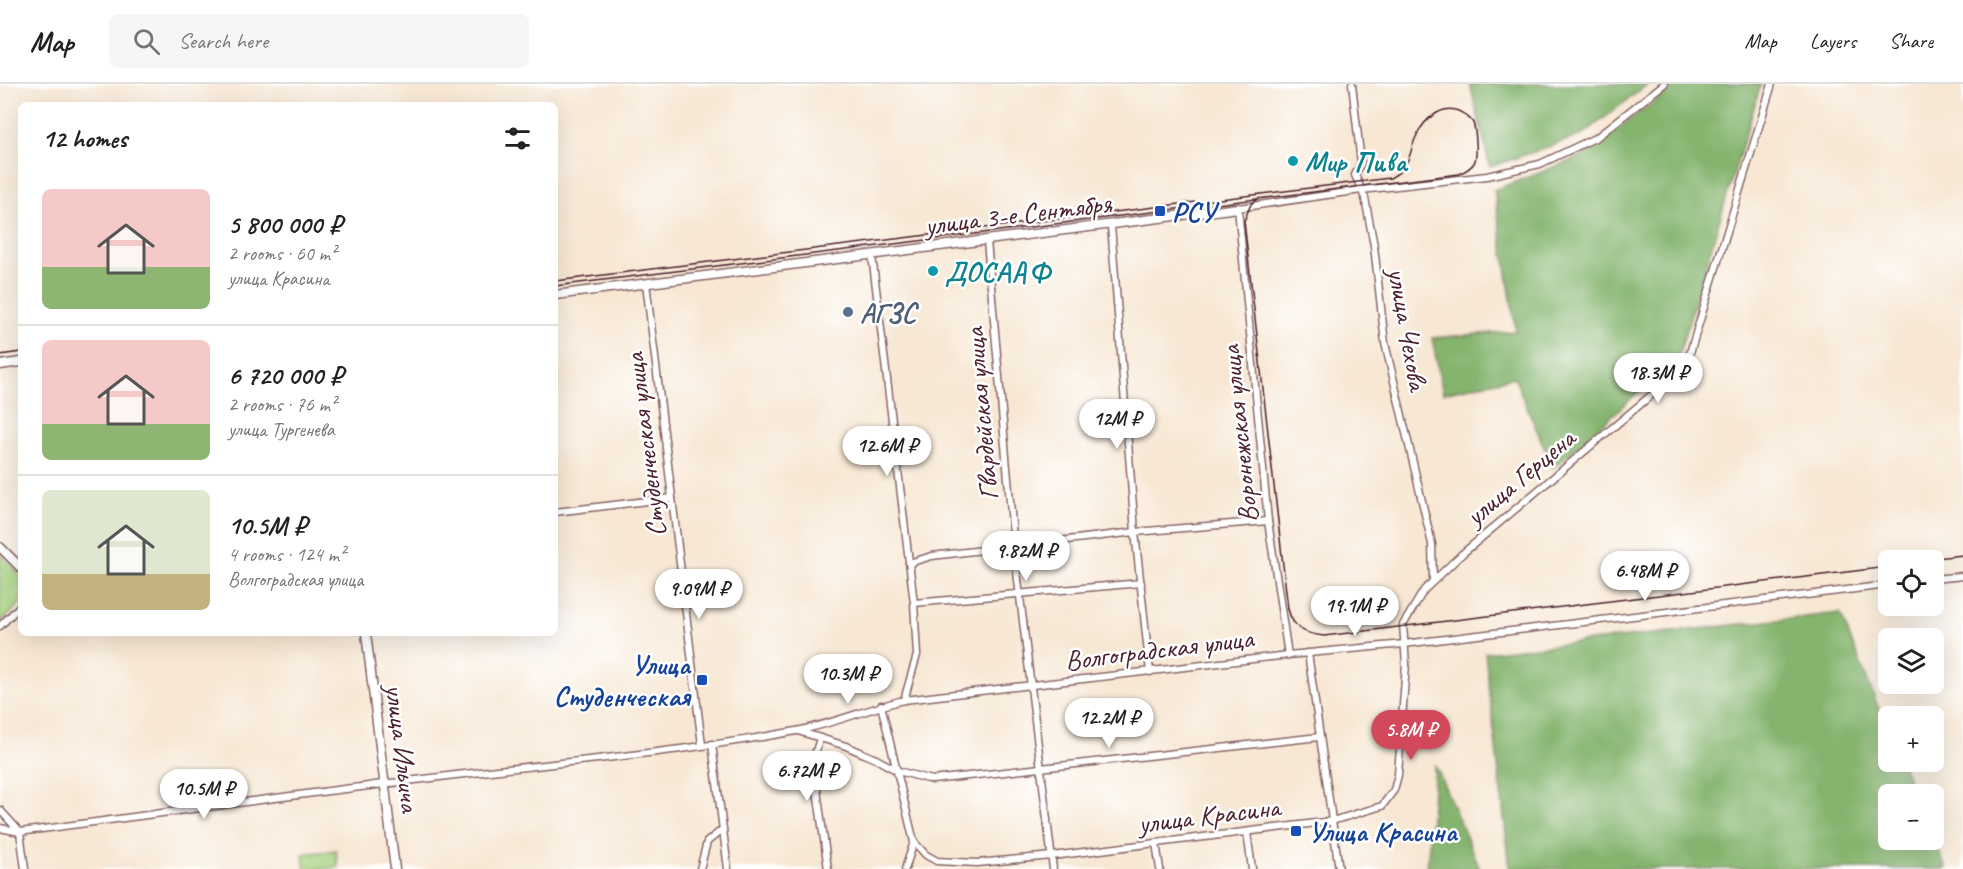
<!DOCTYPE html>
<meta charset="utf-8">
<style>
:root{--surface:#fff;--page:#f6f6f6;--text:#202124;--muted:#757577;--line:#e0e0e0;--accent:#d1495b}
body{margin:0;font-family:Caveat,sans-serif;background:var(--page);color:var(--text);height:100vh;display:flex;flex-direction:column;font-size:22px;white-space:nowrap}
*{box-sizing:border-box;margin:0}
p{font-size:20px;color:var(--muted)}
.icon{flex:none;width:33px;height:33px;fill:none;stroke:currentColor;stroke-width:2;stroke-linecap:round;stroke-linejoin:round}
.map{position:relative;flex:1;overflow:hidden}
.sheet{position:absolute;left:18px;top:18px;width:540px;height:534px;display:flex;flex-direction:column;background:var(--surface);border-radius:9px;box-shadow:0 6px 24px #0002}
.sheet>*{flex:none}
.tools{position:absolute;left:1878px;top:466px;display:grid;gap:12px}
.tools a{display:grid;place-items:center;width:66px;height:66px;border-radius:9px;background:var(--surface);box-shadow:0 6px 24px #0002;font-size:30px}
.price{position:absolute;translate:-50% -51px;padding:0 14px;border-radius:21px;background:#fff;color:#222;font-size:20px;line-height:39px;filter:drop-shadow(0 2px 3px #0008)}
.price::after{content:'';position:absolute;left:50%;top:36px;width:18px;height:14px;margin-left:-9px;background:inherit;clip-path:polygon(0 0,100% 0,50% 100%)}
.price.on{background:var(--accent);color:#fff}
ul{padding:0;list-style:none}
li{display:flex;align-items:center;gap:18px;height:150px;padding:0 24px}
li+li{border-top:2px solid var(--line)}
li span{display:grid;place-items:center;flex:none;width:168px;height:120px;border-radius:9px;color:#555}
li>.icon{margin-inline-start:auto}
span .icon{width:72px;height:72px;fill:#fffc;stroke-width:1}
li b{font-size:26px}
h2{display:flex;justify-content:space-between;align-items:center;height:72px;padding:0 24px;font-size:26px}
header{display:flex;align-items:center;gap:36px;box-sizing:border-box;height:84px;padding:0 30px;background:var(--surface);border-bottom:2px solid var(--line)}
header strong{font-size:28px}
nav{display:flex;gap:33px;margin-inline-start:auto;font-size:21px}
.search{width:420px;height:54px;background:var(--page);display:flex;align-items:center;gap:15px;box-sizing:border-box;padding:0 21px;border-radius:9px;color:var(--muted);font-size:22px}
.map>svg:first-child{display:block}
</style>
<header>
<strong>Map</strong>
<div class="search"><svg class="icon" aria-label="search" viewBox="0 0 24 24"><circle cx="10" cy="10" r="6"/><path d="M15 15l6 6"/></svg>Search here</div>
<nav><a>Map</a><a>Layers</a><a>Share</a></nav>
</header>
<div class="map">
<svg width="1963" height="785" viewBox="0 0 1963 785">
<rect width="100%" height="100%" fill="#fff"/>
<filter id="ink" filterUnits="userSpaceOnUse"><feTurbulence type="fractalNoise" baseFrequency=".0167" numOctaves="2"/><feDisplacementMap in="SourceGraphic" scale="12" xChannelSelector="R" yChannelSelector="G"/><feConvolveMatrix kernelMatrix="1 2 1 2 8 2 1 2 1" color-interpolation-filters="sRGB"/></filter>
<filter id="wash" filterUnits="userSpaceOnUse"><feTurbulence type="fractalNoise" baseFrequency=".008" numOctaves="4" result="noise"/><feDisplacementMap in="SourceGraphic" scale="24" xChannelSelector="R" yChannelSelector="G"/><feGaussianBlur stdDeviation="1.35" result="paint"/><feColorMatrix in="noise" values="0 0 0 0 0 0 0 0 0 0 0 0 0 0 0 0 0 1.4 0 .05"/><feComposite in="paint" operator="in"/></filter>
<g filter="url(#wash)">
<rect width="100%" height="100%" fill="#f7e7d3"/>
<g fill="#a6d27e" stroke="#787854" stroke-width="1.5">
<path d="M0,470l21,22v27l-21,20z"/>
<path d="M336,766l2,18 -33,1 -2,-15z"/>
</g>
<g fill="#84b46d" stroke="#676a4c" stroke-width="1.5">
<path d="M1470,0h178l-66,51 -92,32z"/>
<path d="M1678,0h83l-83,273 -125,111 -39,-91 -71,16 -11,-55 84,-7 -22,-141 86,-33z"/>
<path d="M1840,529l48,118v31h13l14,33h-27v45l46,-1 12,30h-436l-25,-216z"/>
<path d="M1435,680l45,105h-53z"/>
</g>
</g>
<g filter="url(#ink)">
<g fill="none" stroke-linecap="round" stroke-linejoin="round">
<g stroke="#876566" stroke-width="9">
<g id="minor">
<path d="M1352,0l9,79 -6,12 10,23 9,48 11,97 47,201 1,37"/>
<path d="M1111,141l24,307 15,140"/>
<path d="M987,157l27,306 39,322"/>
<path d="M872,171l42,348 3,52 -13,45"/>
<path d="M646,199l56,462"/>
<path d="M555,428l117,-14"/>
<path d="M909,479l23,-7 203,-24 133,-11"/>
<path d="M1934,495l29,-3"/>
<path d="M914,519l227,-20"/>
<path d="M0,542l21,-21"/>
<path d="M1308,569l31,216"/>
<path d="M1288,571l-20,-134 -30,-313 123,-18 126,-14 53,-12 57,-27 67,-53"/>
<path d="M881,621l33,137 12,13 11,6 40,2 75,-7 280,-35 50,-15 12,-16 4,-15 8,-111 -3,-39 21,-35 38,-36 224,-188 86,-282"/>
<path d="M798,647l48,15 30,13 22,12 34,9 387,-43"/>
<path d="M820,654l-7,23 15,108"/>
<path d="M712,660l16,125"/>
<path d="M0,726l20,22 5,37"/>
<path d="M0,744l20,4c151,-20 302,-41 453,-59 107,-13 216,-22 323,-42 37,-7 71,-22 108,-31l384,-45 116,-11 484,-59"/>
<path d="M1247,748l5,37"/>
<path d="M1156,759l4,26"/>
<path d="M700,785l7,-27 16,-13"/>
<path d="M905,785l9,-27"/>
</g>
</g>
<g stroke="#876566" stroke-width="11">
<g id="tertiary">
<path d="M555,211l683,-87"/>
<path d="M0,281l21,-3"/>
<path d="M0,463l21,21"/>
<path d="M366,549l29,236"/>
</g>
</g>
<use href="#minor" stroke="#fff" stroke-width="6"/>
<use href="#tertiary" stroke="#fff" stroke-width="8"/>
<g stroke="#4a1f2b" stroke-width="1.5">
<path d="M1259,114l-8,6 -7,17 44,388c5,20 17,25 36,27l564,-69"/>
<path d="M555,197l835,-103c5,-3 11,-6 14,-11 7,-9 7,-20 12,-30 8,-19 31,-38 50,-21 2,1 6,5 7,7 3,8 5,33 1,40 -4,6 -9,8 -15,11l-904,112"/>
<path d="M0,271l21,-3"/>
<path d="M1909,477l54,-6"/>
</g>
</g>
</g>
<g fill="#0f9aa8" stroke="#fff" stroke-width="2">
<circle cx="1293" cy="77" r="6"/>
<circle cx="933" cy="187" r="6"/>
</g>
<g fill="#1a4fb4" stroke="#fff" stroke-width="2">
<rect x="1154" y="121" width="12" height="12" rx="3"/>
<rect x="696" y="590" width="12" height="12" rx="3"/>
<rect x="1290" y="741" width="12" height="12" rx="3"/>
</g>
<circle fill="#5c6f8a" stroke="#fff" stroke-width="2" cx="848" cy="228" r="6"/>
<g text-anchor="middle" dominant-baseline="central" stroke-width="5" stroke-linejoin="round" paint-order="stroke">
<g font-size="28" font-weight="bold" fill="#0d838f" stroke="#fff" text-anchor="start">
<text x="1305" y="77">Мир Пива</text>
<text x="945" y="187">ДОСААФ</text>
</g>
<g font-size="28" font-weight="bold" fill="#164399" stroke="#fff" text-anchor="start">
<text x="1172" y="127">РСУ</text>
<text x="690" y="580" text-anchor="end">Улица<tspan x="690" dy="32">Студенческая</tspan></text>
<text x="1308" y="747">Улица Красина</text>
</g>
<g font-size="28" fill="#4a1f2b" stroke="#fff">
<text transform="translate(1018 130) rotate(-7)">улица 3-е Сентября</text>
<text transform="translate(1408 245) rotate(80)">улица Чехова</text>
<text transform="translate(981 330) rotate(-95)">Гвардейская улица</text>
<text transform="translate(1239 350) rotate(-96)">Воронежская улица</text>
<text transform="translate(645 361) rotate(-97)">Студенческая улица</text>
<text transform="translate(1520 393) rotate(-40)">улица Герцена</text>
<text transform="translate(1159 565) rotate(-7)">Волгоградская улица</text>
<text transform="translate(403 664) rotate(83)">улица Ильича</text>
<text transform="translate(1209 731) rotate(-7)">улица Красина</text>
</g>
<g font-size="28" font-weight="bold" fill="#4e5e75" stroke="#fff" text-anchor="start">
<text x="860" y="228">АГЗС</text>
</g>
</g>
</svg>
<div class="tools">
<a><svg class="icon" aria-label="locate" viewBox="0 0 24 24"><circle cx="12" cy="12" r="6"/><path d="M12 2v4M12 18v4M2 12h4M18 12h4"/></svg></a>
<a><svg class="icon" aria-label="layers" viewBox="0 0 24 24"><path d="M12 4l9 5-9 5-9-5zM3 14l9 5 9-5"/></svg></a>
<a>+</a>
<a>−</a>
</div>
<b class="price" style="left:1658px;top:320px">18.3M ₽</b>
<b class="price" style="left:1117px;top:366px">12M ₽</b>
<b class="price" style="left:887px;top:393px">12.6M ₽</b>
<b class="price" style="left:1026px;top:498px">9.82M ₽</b>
<b class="price" style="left:1645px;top:518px">6.48M ₽</b>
<b class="price" style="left:699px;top:536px">9.09M ₽</b>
<b class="price" style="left:1355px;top:553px">19.1M ₽</b>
<b class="price" style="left:848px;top:621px">10.3M ₽</b>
<b class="price" style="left:1109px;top:665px">12.2M ₽</b>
<b class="price on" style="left:1411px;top:677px">5.8M ₽</b>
<b class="price" style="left:807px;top:718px">6.72M ₽</b>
<b class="price" style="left:204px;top:736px">10.5M ₽</b>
<section class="sheet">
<h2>12 homes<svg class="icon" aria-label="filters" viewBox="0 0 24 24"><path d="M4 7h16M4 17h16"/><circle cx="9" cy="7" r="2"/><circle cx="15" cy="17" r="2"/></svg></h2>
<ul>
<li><span style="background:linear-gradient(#f6c9c9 65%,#8fb573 0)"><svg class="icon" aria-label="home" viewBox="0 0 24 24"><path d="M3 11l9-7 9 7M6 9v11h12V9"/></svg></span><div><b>5 800 000 ₽</b><p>2 rooms · 60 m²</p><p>улица Красина</p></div></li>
<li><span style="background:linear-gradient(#f6c9c9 70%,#8fb573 0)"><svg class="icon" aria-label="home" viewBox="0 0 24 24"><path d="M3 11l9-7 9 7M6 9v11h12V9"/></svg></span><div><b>6 720 000 ₽</b><p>2 rooms · 76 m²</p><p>улица Тургенева</p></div></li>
<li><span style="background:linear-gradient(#dfe7d0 70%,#c2b280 0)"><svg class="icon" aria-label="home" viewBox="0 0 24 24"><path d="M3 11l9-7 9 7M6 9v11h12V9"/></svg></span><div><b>10.5M ₽</b><p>4 rooms · 124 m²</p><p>Волгоградская улица</p></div></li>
</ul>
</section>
</div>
